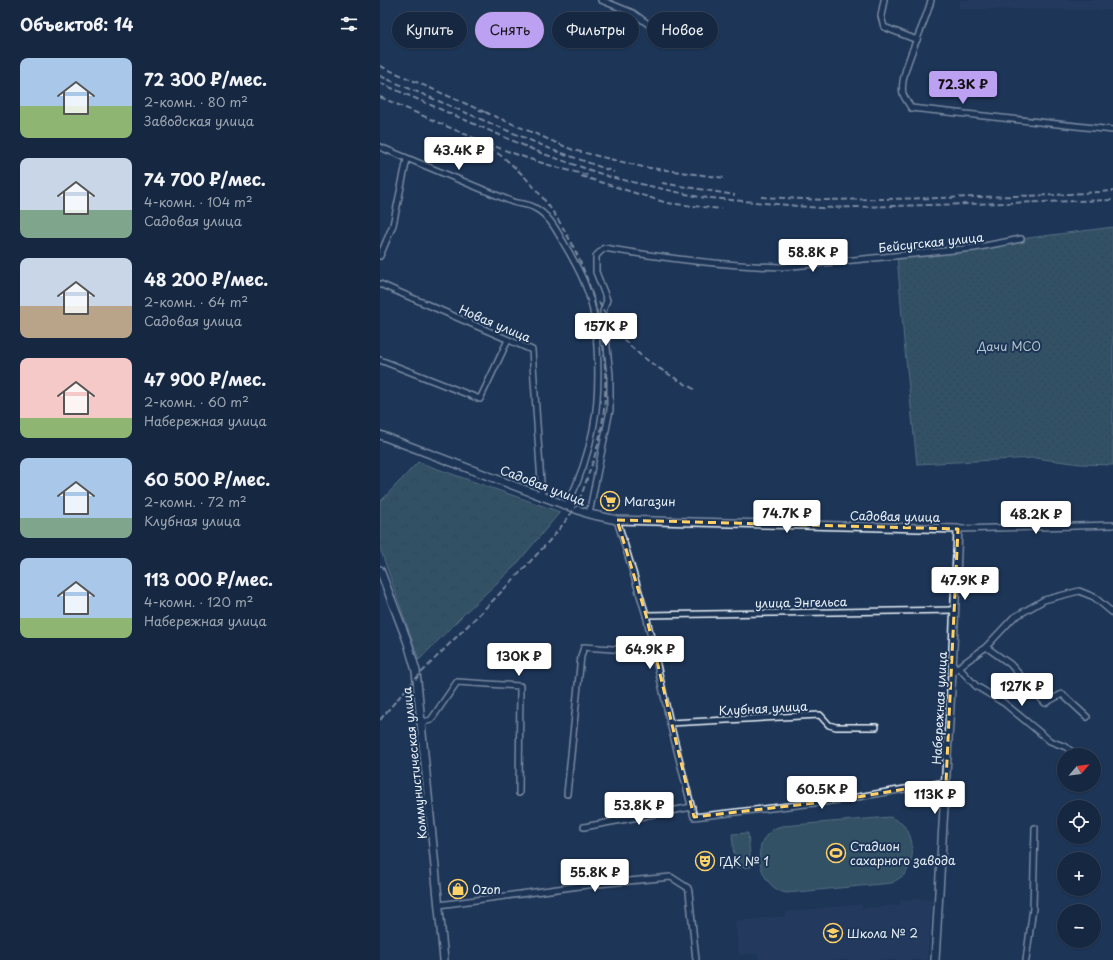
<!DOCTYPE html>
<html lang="ru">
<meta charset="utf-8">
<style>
:root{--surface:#162841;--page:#1f3048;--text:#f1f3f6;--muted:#9ea6b1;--line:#35445a;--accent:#bca0f2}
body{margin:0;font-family:"Playpen Sans",sans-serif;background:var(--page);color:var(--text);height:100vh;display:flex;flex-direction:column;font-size:15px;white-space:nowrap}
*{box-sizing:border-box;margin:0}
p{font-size:13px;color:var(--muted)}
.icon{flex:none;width:22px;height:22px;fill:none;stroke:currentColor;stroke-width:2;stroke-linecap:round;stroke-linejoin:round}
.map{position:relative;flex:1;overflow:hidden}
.side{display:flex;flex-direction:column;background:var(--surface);width:380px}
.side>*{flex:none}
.banner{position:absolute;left:12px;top:12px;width:380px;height:36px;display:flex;gap:8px}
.needle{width:26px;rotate:61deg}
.fabs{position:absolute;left:677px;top:748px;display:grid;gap:8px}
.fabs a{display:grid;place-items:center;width:44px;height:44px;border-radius:50%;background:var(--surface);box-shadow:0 1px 3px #0004,0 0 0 1px var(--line);font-size:20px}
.price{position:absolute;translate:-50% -34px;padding:0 9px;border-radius:4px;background:#fff;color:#222;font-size:13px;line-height:26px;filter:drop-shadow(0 1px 2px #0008)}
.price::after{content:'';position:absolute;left:50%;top:24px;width:12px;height:9px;margin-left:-6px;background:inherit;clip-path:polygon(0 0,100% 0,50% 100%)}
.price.selected{background:var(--accent);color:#111}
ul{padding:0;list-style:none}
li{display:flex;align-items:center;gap:12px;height:100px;padding:0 20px}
li span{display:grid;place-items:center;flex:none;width:112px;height:80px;border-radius:8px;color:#555}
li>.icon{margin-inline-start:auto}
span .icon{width:48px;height:48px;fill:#fffc;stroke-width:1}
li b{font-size:17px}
h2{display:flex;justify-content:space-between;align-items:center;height:48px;padding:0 20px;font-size:17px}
.pill{padding:0 14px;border-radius:18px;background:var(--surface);box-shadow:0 1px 3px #0004,0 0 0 1px var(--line);font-size:14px;line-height:36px}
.pill.selected{background:var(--accent);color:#111}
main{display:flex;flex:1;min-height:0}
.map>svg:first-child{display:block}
</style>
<main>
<section class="side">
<h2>Объектов: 14<svg class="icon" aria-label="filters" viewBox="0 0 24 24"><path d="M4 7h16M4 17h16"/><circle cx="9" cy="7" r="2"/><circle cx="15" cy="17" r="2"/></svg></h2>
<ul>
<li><span style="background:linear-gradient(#a9c7e8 60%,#8fb573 0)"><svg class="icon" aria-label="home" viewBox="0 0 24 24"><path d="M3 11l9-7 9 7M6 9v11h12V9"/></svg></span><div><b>72 300 ₽/мес.</b><p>2-комн. · 80 m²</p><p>Заводская улица</p></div></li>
<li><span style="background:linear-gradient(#c9d6e8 65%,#7fa58c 0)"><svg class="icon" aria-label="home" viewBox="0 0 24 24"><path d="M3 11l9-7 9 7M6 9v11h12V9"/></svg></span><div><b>74 700 ₽/мес.</b><p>4-комн. · 104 m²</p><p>Садовая улица</p></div></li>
<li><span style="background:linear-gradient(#c9d6e8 60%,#b9a48a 0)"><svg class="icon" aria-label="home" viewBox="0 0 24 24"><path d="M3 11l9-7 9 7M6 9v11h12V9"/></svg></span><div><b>48 200 ₽/мес.</b><p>2-комн. · 64 m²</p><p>Садовая улица</p></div></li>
<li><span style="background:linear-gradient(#f6c9c9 75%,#8fb573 0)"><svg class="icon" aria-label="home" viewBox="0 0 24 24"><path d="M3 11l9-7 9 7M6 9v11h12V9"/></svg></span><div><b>47 900 ₽/мес.</b><p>2-комн. · 60 m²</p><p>Набережная улица</p></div></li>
<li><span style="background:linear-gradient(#a9c7e8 75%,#7fa58c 0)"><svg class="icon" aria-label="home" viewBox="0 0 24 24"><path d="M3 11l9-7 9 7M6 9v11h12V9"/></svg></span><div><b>60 500 ₽/мес.</b><p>2-комн. · 72 m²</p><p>Клубная улица</p></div></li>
<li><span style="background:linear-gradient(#a9c7e8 75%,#8fb573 0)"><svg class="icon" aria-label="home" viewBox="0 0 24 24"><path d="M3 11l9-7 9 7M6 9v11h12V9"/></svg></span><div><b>113 000 ₽/мес.</b><p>4-комн. · 120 m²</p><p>Набережная улица</p></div></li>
</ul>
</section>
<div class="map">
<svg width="733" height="960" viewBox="0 0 733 960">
<defs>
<pattern id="park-crowns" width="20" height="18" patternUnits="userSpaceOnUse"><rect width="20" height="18" fill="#4d7375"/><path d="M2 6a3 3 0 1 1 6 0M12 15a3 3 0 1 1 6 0" fill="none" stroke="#495b5d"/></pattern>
<pattern id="garden-dots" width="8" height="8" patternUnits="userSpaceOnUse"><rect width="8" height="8" fill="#4d7375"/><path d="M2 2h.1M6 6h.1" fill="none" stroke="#495b5d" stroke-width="1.8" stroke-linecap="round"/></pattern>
</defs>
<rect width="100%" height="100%" fill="#1d3557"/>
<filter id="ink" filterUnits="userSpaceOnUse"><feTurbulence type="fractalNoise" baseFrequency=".025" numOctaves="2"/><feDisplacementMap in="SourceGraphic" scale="8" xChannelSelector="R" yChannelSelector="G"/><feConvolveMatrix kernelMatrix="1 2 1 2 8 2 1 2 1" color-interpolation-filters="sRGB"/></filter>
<g filter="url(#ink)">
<g fill="#2b4266">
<path d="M579,0h154v10l-154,-1z"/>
<path d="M552,899l-5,61h-168l-2,-7 -18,2 -4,-34 51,-5v-4l76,-8v4l38,-3v-5z"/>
</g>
<g fill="#4d7375" stroke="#9ab2b6">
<path d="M510,817c4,2 11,5 14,9 11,12 11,35 1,48 -3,3 -9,6 -13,9l-106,10c-25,-5 -37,-45 -15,-62 3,-3 7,-4 11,-5z"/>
<path d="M368,833l3,34 -16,1 -3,-34z"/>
</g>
<path fill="url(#park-crowns)" stroke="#9ab2b6" d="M38,462l142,50 -45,54 -47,44 -49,50 -39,-112v-46z"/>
<path fill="url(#garden-dots)" stroke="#9ab2b6" d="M733,227v238l-33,-1 -45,-6 -118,6 -13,-123 -7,-86z"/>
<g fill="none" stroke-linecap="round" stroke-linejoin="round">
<g stroke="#e8f1f8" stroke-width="8">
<g id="street">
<path d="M221,0l32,13 33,24"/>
<path d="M504,0l-3,16 3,11 33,13"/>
<path d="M551,0c-5,24 -33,73 -28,94 2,5 6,10 8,14l202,22"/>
<path d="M0,147l133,55c6,2 14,2 20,5 18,8 26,29 36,45 6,11 13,23 17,35 8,19 10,40 11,60 4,60 -4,104 -30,159"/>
<path d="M0,256l13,-31 14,-66"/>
<path d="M0,284l152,66 10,147"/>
<path d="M0,360l100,39 28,-59"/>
<path d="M209,514l21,-104v-35l-7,-64 4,-11 -11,-28v-16l8,-8c59,10 119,18 179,19l191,-19 47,-9"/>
<path d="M237,520l29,95 24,108 24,94 146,-17 106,-18"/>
<path d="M578,529l155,-4"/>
<path d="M266,615l309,-5"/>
<path d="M606,647l24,17 35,39 17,-9 25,23"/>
<path d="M579,668l17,18 28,17 46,38 16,6 10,8"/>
<path d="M572,672l34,-25 27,-29 31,-18 35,-9 15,6 19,16"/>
<path d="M40,723l11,-3 26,-38 63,4 -1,107"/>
<path d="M290,723l150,-8 9,10 7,2h40"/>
<path d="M187,794l14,-138 3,-9 70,5"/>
<path d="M204,827l108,-20"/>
<path d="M59,905l148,-20 84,-8 17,11 1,4 7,68"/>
<path d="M646,960l7,-52 2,-80"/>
</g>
</g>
<g stroke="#e8f1f8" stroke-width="10">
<g id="secondary">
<path d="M0,435l209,79 28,6 341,9 -6,143 -17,288"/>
<path d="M0,570l28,73 8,28 28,289"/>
</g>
</g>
<use href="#street" stroke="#1d3557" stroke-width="5"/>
<use href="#secondary" stroke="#1d3557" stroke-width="7"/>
<g stroke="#e8f1f8" stroke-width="2" stroke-dasharray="6 3" stroke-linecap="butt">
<path d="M0,66l109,48"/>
<path d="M0,76l187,80"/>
<path d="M0,83l161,70 69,24 89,20 121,11 293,-8"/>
<path d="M0,97c70,30 133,62 208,78"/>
<path d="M105,112l88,38 70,17 82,11"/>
<path d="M182,153l52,19"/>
<path d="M201,176l86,27 54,6"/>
<path d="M282,183l73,12"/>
<path d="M381,197l64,3 115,-2 115,-3 58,-4"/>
<path d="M219,302c21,45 53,63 95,87"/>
<path d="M0,720c44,-55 98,-102 146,-154 17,-18 34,-36 48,-57 8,-12 12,-28 17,-42 37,-102 0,-233 -81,-304 -10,-9 -21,-15 -32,-23"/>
</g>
</g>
</g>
<path d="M0 0H733V960H0ZM237,520l341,9 -12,253 -106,18 -146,17 -48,-202z" fill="#1d3557" fill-opacity=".55" fill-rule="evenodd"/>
<path fill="none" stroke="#ffd166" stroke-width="3" stroke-dasharray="8 5" stroke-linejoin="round" d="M237,520l341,9 -12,253 -106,18 -146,17 -48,-202z"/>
<defs>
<g id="supermarket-ring" transform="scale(1)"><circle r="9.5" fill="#1d3557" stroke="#ffd166" stroke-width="1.5"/><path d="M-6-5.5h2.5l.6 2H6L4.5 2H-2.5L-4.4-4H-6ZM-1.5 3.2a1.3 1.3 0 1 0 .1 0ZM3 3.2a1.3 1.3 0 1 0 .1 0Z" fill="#ffd166"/></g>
<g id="stadium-ring" transform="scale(1)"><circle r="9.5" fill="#1d3557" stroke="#ffd166" stroke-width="1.5"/><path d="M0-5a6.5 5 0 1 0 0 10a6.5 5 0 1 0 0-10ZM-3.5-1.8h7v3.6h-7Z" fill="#ffd166"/></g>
<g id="theatre-ring" transform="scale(1)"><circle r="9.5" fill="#1d3557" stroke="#ffd166" stroke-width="1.5"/><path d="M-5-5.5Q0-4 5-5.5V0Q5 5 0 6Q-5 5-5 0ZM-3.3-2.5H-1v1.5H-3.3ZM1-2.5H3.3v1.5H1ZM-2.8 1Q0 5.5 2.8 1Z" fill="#ffd166"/></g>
<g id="shop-ring" transform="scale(1)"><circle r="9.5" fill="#1d3557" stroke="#ffd166" stroke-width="1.5"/><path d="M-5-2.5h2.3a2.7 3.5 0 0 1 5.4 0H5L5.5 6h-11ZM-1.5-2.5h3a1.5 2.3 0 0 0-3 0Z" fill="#ffd166"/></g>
<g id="school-ring" transform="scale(1)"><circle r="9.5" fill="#1d3557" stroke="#ffd166" stroke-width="1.5"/><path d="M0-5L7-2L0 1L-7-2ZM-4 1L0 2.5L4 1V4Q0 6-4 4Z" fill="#ffd166"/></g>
</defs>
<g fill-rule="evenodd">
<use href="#supermarket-ring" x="230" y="501"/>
<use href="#stadium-ring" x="456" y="853"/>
<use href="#theatre-ring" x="325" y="861"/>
<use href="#shop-ring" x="78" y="889"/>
<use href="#school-ring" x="453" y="933"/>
</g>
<g text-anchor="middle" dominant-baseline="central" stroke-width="4" stroke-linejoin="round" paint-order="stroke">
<g font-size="12" fill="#e8f1f8" stroke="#1d3557">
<text transform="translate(551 242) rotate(-6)">Бейсугская улица</text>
<text transform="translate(115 323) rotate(23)">Новая улица</text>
<text transform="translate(163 485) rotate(21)">Садовая улица</text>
<text transform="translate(515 516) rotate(1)">Садовая улица</text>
<text transform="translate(421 602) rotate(-1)">улица Энгельса</text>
<text transform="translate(383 708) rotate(-3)">Клубная улица</text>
<text transform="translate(559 708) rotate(-87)">Набережная улица</text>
<text transform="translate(34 763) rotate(-96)">Коммунистическая улица</text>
</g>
<g font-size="12" fill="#b2c5ca" stroke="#1d3557">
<text x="629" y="346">Дачи МСО</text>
</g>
<g font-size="12" fill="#e8f1f8" stroke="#1d3557" text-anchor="start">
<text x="244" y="501">Магазин</text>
<text x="470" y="846">Стадион<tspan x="470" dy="14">сахарного завода</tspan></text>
<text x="339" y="861">ГДК № 1</text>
<text x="92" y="889">Ozon</text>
<text x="467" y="933">Школа № 2</text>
</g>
</g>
</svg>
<div class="fabs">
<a><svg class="needle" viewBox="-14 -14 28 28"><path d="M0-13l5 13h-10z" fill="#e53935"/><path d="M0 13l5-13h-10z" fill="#9ea6b1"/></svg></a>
<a><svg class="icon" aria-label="locate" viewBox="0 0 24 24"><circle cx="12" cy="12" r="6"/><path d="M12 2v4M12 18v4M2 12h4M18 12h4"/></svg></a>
<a>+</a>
<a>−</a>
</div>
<b class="price selected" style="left:583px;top:105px">72.3K ₽</b>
<b class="price" style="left:79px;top:171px">43.4K ₽</b>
<b class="price" style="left:433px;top:273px">58.8K ₽</b>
<b class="price" style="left:226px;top:347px">157K ₽</b>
<b class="price" style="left:407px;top:534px">74.7K ₽</b>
<b class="price" style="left:656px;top:535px">48.2K ₽</b>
<b class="price" style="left:585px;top:601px">47.9K ₽</b>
<b class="price" style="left:270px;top:670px">64.9K ₽</b>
<b class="price" style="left:139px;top:677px">130K ₽</b>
<b class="price" style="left:642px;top:707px">127K ₽</b>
<b class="price" style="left:442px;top:810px">60.5K ₽</b>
<b class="price" style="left:555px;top:815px">113K ₽</b>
<b class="price" style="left:259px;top:826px">53.8K ₽</b>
<b class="price" style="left:215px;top:893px">55.8K ₽</b>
<div class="banner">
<a class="pill">Купить</a>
<a class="pill selected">Снять</a>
<a class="pill">Фильтры</a>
<a class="pill">Новое</a>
</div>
</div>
</main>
